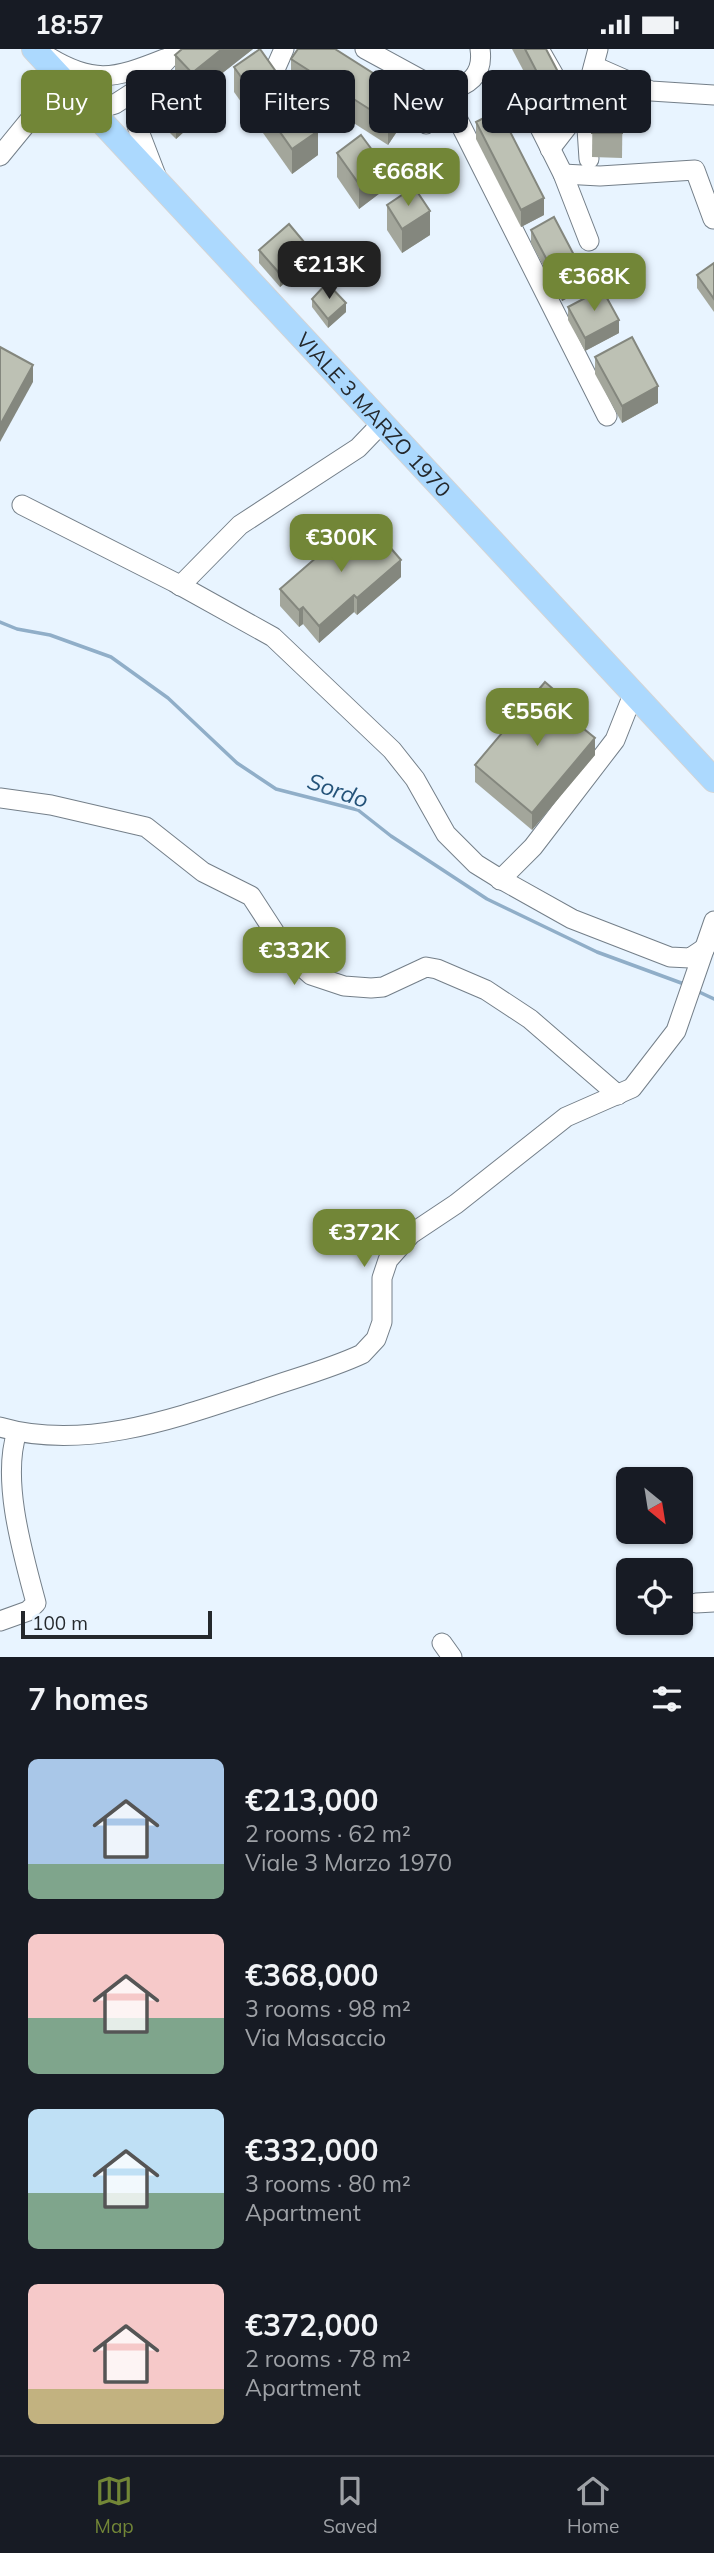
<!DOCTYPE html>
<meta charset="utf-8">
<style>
:root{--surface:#171b24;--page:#242831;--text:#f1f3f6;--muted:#9ea1a6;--line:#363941;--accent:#728637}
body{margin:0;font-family:Mulish,sans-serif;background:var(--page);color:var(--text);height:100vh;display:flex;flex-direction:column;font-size:26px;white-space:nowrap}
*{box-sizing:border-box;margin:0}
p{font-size:23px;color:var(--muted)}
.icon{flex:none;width:38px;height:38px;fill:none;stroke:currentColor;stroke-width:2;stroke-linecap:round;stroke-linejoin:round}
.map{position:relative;height:1608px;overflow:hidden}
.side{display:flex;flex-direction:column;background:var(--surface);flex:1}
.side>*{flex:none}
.banner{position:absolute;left:21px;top:21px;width:672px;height:63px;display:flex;gap:14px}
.needle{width:46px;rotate:150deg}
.fabs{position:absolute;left:616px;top:1418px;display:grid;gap:14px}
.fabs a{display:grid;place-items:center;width:77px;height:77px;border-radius:10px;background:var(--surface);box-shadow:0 2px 5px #0004;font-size:35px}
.scale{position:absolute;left:21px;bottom:18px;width:191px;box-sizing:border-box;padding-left:7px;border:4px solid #24282c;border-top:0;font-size:19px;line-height:24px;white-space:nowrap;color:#24282c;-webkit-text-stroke:5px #e8f4ff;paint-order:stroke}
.price{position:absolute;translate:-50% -60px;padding:0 16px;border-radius:14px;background:var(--accent);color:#fff;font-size:23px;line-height:46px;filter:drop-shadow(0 2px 4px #0008)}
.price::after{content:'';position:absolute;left:50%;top:42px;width:21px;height:16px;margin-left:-10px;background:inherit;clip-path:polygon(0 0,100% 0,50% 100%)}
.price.selected{background:#222;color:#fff}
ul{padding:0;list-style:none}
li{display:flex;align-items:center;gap:21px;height:175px;padding:0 28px}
li span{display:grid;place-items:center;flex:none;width:196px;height:140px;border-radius:10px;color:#555}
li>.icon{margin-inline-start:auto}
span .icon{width:84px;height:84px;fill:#fffc;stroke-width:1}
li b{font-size:30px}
h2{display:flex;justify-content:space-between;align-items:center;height:84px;padding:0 28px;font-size:30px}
.pill{padding:0 24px;border-radius:10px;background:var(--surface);box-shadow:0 2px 5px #0004;font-size:24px;line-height:63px}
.pill.selected{background:var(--accent);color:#fff}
.status{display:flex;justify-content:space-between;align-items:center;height:49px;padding:0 35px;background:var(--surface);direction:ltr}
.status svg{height:19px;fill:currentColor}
.dock{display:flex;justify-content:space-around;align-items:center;height:98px;border-top:2px solid var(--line);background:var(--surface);font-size:19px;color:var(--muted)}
.dock a{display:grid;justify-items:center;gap:4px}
.dock .selected{color:var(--accent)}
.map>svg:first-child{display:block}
</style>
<div class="status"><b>18:57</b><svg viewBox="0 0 49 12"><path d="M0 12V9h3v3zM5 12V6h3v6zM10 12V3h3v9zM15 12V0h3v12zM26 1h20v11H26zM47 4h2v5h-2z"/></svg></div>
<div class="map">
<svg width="714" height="1608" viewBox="0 0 714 1608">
<rect width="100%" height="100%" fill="#e8f4ff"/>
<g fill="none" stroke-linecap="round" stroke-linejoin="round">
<g stroke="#90aec8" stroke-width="3.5">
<path d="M0,573l17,7 33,6 61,22 57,41 69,65 39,26 82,21 33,26 96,63 110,53 87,32"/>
<path d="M697,942l17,8"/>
</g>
<g stroke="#747f89" stroke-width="21">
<g id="minor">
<path d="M365,0l79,43c24,-6 40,-16 36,-43"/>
<path d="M539,0l29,51 6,18 -24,31"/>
<path d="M44,5c48,31 70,25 120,5"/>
<path d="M594,17l57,25 63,4"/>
<path d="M143,37l-6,40 20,52"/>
<path d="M519,37l44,88 26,67"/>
<path d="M282,43l-9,-18 11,-25"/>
<path d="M385,43l18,10 23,22"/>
<path d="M444,43l163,324"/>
<path d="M93,62l22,-7 28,-18 34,-37"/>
<path d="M0,107l63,-77"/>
<path d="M589,110l-4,-61 13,-49"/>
<path d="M563,125l37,2 95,-6 18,49"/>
<path d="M22,456l152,77 99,55 119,113 23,29 31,55 30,30 21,13 75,42 98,38 20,1 15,-10"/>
<path d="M180,537l60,-61 118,-77 24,-25"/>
<path d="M0,749l51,7 95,22 57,45 48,24 39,60 21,19 33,11 27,2 12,-1 43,-20 11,2 49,21 44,29 88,76"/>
<path d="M500,831l33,-33 82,-107 19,-48"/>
<path d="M0,1378c86,25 179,-10 261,-37 34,-12 69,-21 101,-36l14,-15 6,-17v-44l6,-18 23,-26 45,-30 110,-87 66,-29 44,-57 38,-110"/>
<path d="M696,1554l18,-1"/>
<path d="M0,1572l28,-10 8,-8c-13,-49 -35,-123 -19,-171"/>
<path d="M442,1594l10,14"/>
</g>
</g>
<g stroke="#d3d4d5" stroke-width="26">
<g id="major">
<path id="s1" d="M34,0l680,731"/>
</g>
</g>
<use href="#minor" stroke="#fff" stroke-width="19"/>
<use href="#major" stroke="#acd9fe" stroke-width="24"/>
</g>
<g fill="#a3a69b">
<path d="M253,0l-61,48 -17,-18v-24z"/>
<path d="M512,0h34l22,67 -16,9z"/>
<path d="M291,10l115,59 -18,27 -97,-62z"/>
<path d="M234,18l84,88 -26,19 -58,-82z"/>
<path d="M593,28h30l-1,81 -30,-1z"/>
<path d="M153,58l42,15 -19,17 -23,-23z"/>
<path d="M476,73l68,93 -23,12 -45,-88z"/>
<path d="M337,104l47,37 -25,19 -22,-32z"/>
<path d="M387,156l43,30 -28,18 -15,-23z"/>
<path d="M531,181l54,59 -23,12 -31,-58z"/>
<path d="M259,201l51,12 -30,25 -21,-24z"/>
<path d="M714,214v49l-17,-24v-13z"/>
<path d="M312,250l34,13 -18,16 -16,-21z"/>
<path d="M568,258l51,26 -34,18 -17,-31z"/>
<path d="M595,308l63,46 -36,20 -27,-49z"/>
<path d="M401,528l-44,38 -3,-3 -35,31 -16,-19 -4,3 -19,-21v-17z"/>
<path d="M581,678l14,28 -63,75 -57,-48v-17z"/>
</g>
<g fill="#84877e">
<path d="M222,0h31l-61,48v-24z"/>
<path d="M568,42v25l-16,9v-24z"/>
<path d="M406,45v24l-18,27v-24z"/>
<path d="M195,64v9l-19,17v-9z"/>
<path d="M318,82v24l-26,19v-25z"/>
<path d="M384,117v24l-25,19v-25z"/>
<path d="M544,149v17l-23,12v-17z"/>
<path d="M430,162v24l-28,18v-24z"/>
<path d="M310,200v13l-30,25v-13z"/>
<path d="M585,227v13l-23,12v-13z"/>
<path d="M346,254v9l-18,16v-9z"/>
<path d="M619,271v13l-34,18v-13z"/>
<path d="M33,316v17l-33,60v-17z"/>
<path d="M658,337v17l-36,20v-17z"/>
<path d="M401,511v17l-44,38v-17z"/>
<path d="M354,546v17l-35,31v-17z"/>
<path d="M303,558v17l-4,3v-17z"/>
<path d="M581,664v17l-7,-9z"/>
<path d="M595,689v17l-63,75v-17z"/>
</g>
<g fill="#bdc1b4" stroke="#84877e" stroke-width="2">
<path d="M182,0h40l-30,24 -17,-18z"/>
<path d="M260,0l58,82 -26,18 -58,-82z"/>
<path d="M298,0h37l71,45 -18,27 -97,-62z"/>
<path d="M525,0h21l22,42 -16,10z"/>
<path d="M593,28h30l-1,56h-30z"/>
<path d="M173,39l22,25 -19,17 -23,-23z"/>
<path d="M499,61l45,88 -23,12 -45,-88z"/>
<path d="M361,86l23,31 -25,18 -22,-31z"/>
<path d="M414,138l16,24 -28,18 -15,-24z"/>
<path d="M554,168l31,59 -23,12 -31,-58z"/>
<path d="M289,175l21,25 -30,25 -21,-24z"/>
<path d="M714,214v36l-17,-24z"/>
<path d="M327,234l19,20 -18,16 -16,-20z"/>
<path d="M602,240l17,31 -34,18 -17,-31z"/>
<path d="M632,288l26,49 -36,20 -27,-49z"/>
<path d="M0,298l33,18 -33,60z"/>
<path d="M355,475l13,14 8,-7 25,29 -44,38 -3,-3 -35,31 -16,-19 -4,3 -19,-21z"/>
<path d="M545,633l36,31 -7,8 21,17 -63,75 -57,-48z"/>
</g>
<g text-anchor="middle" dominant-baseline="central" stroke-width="5" stroke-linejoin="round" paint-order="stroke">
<g font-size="21" fill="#24282c" stroke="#e8f4ff">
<text stroke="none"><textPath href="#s1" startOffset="499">VIALE 3 MARZO 1970</textPath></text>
</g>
<g font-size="23" font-style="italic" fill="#255379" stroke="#e8f4ff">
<text transform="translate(338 741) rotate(19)">Sordo</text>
</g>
</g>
</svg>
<div class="fabs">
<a><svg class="needle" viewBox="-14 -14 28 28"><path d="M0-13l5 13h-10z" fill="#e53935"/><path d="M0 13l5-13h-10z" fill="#9ea1a6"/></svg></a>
<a><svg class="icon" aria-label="locate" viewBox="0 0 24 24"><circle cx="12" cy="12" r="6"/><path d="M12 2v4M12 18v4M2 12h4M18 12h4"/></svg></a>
</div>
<div class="scale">100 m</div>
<b class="price" style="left:408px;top:159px">€668K</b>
<b class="price selected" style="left:329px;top:252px">€213K</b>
<b class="price" style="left:594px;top:264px">€368K</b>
<b class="price" style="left:341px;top:525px">€300K</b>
<b class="price" style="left:537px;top:699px">€556K</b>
<b class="price" style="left:294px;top:938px">€332K</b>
<b class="price" style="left:364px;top:1220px">€372K</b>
<div class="banner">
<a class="pill selected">Buy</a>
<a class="pill">Rent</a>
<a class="pill">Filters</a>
<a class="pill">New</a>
<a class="pill">Apartment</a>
</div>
</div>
<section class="side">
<h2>7 homes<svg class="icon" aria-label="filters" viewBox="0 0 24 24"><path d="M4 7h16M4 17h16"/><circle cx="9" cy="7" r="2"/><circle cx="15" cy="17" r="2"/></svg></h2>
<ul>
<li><span style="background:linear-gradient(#a9c7e8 75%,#7fa58c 0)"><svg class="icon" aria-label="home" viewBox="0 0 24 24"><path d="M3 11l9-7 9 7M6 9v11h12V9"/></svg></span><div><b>€213,000</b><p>2 rooms · 62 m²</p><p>Viale 3 Marzo 1970</p></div></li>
<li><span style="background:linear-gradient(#f6c9c9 60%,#7fa58c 0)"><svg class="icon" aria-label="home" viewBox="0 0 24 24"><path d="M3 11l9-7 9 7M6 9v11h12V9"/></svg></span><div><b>€368,000</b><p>3 rooms · 98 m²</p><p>Via Masaccio</p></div></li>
<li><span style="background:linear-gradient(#bfe0f5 60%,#7fa58c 0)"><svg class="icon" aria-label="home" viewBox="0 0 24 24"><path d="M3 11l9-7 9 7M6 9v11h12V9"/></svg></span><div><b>€332,000</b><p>3 rooms · 80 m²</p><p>Apartment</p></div></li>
<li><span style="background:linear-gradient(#f6c9c9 75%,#c2b280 0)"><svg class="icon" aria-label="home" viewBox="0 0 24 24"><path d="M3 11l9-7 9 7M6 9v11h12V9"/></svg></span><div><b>€372,000</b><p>2 rooms · 78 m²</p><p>Apartment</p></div></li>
</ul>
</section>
<nav class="dock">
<a class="selected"><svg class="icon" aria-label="map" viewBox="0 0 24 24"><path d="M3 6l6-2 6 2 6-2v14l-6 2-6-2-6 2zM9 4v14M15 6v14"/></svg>Map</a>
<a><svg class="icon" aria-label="saved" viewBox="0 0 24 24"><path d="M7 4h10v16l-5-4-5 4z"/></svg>Saved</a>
<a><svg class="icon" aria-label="home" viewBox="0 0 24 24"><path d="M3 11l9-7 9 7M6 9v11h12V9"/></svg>Home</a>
</nav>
